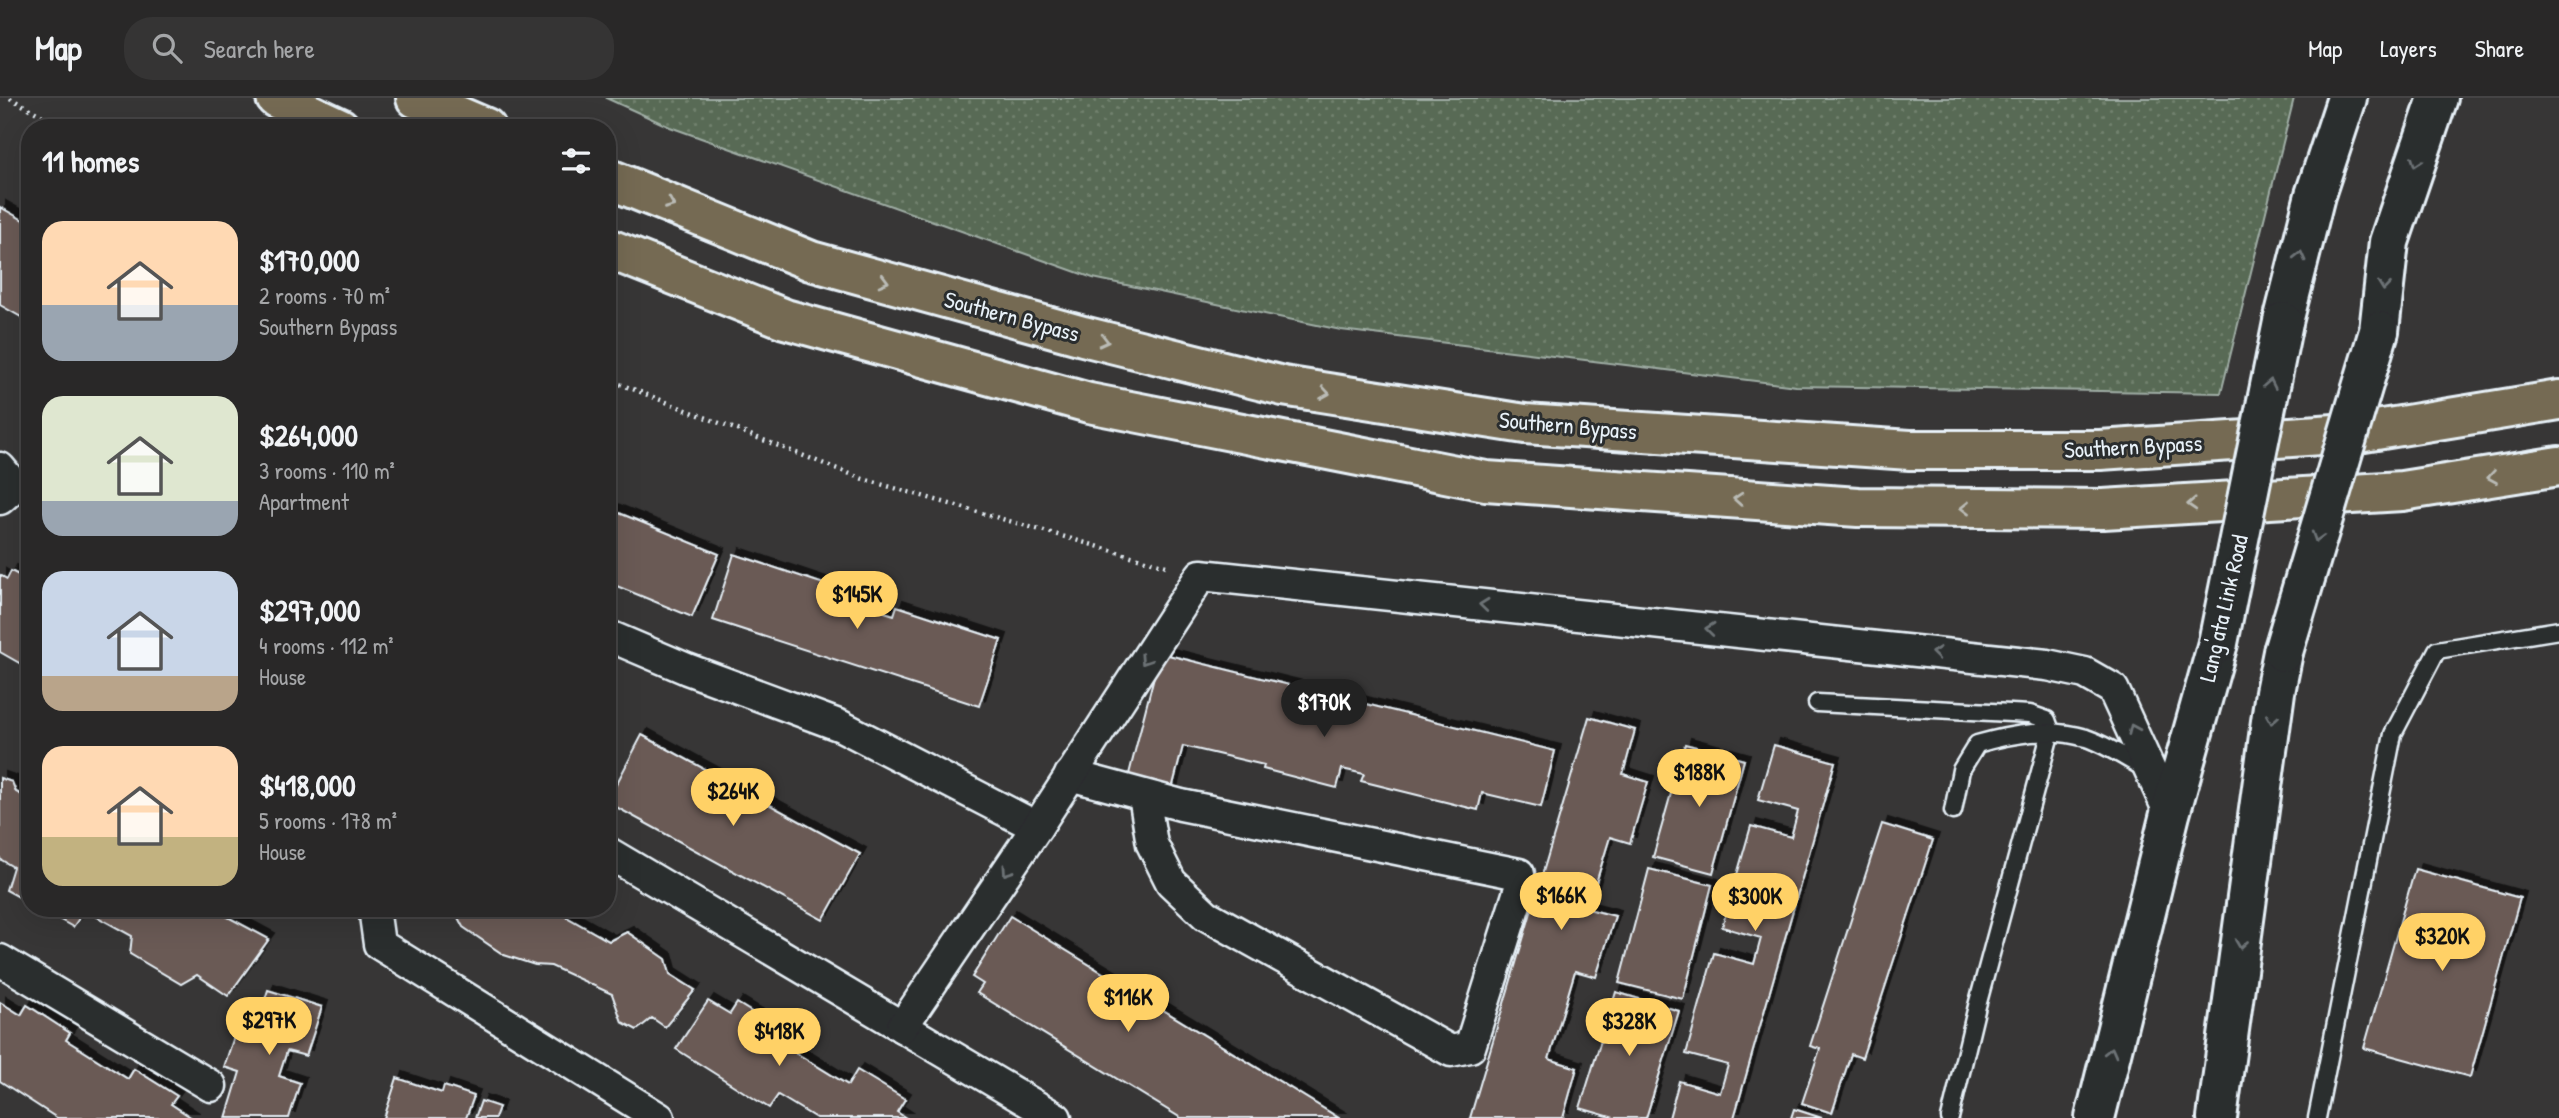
<!DOCTYPE html>
<meta charset="utf-8">
<style>
:root{--surface:#292828;--page:#353434;--text:#f1f3f6;--muted:#a5a6a8;--line:#454445;--accent:#ffd166}
body{margin:0;font-family:"Patrick Hand",sans-serif;background:var(--page);color:var(--text);height:100vh;display:flex;flex-direction:column;font-size:26px;white-space:nowrap}
*{box-sizing:border-box;margin:0}
p{font-size:23px;color:var(--muted)}
.icon{flex:none;width:38px;height:38px;fill:none;stroke:currentColor;stroke-width:2;stroke-linecap:round;stroke-linejoin:round}
.map{position:relative;flex:1;overflow:hidden}
.drawer{position:absolute;left:21px;top:21px;width:595px;height:798px;display:flex;flex-direction:column;background:var(--surface);border-radius:28px;box-shadow:0 7px 28px #0002,0 0 0 2px var(--line)}
.drawer>*{flex:none}
.price{position:absolute;translate:-50% -60px;padding:0 16px;border-radius:24px;background:var(--accent);color:#111;font-size:23px;line-height:46px;filter:drop-shadow(0 2px 4px #0008)}
.price::after{content:'';position:absolute;left:50%;top:42px;width:21px;height:16px;margin-left:-10px;background:inherit;clip-path:polygon(0 0,100% 0,50% 100%)}
.price.on{background:#222;color:#fff}
ul{padding:0;list-style:none}
li{display:flex;align-items:center;gap:21px;height:175px;padding:0 21px}
li span{display:grid;place-items:center;flex:none;width:196px;height:140px;border-radius:21px;color:#555}
li>.icon{margin-inline-start:auto}
span .icon{width:84px;height:84px;fill:#fffc;stroke-width:1}
li b{font-size:30px}
h2{display:flex;justify-content:space-between;align-items:center;height:84px;padding:0 21px;font-size:30px}
header{display:flex;align-items:center;gap:42px;box-sizing:border-box;height:98px;padding:0 35px;background:var(--surface);border-bottom:2px solid var(--line)}
header strong{font-size:33px}
nav{display:flex;gap:38px;margin-inline-start:auto;font-size:24px}
.search{width:490px;height:63px;background:var(--page);display:flex;align-items:center;gap:18px;box-sizing:border-box;padding:0 24px;border-radius:28px;color:var(--muted);font-size:26px}
.map>svg:first-child{display:block}
</style>
<header>
<strong>Map</strong>
<div class="search"><svg class="icon" aria-label="search" viewBox="0 0 24 24"><circle cx="10" cy="10" r="6"/><path d="M15 15l6 6"/></svg>Search here</div>
<nav><a>Map</a><a>Layers</a><a>Share</a></nav>
</header>
<div class="map">
<svg width="2559" height="1020" viewBox="0 0 2559 1020">
<defs>
<pattern id="grass-dots" width="8" height="8" patternUnits="userSpaceOnUse" patternTransform="scale(1.75)"><rect width="8" height="8" fill="#596b55"/><path d="M2 2h.1M6 6h.1" fill="none" stroke="#71816e" stroke-width="1.8" stroke-linecap="round"/></pattern>
<filter id="shadow"><feDropShadow dx="6" dy="-6" stdDeviation="0" flood-color="#0009"/></filter>
</defs>
<rect width="100%" height="100%" fill="#373636"/>
<filter id="ink" filterUnits="userSpaceOnUse"><feTurbulence type="fractalNoise" baseFrequency=".0143" numOctaves="2"/><feDisplacementMap in="SourceGraphic" scale="14" xChannelSelector="R" yChannelSelector="G"/><feConvolveMatrix kernelMatrix="1 2 1 2 8 2 1 2 1" color-interpolation-filters="sRGB"/></filter>
<g filter="url(#ink)">
<path fill="url(#grass-dots)" stroke="#a0aea6" stroke-width="2" d="M606,0h1688l-73,295 -425,-7 -455,-56 -248,-52 -423,-151z"/>
<g fill="#6b5a54" stroke="#e8f1f8" stroke-width="2" filter="url(#shadow)">
<path d="M0,109l30,17v98l-30,-17z"/>
<path d="M607,410l112,46 -27,63 -85,-35z"/>
<path d="M734,456l96,32 -3,8 67,21 3,-9 104,34 -22,66 -266,-86z"/>
<path d="M11,473l19,10v88l-30,-17v-77l7,4z"/>
<path d="M1160,555l395,98 -14,56 -59,-14 -4,17 -117,-29 3,-7 -22,-5 -5,19 -74,-19 1,-4 -81,-19 -12,47 -44,-11z"/>
<path d="M1589,619l46,13 -12,44 25,8 -18,61 -20,-6 -22,72 27,7 -19,61 -21,-6 -26,88 28,9 -14,50h-93z"/>
<path d="M642,637l218,119 -37,66 -216,-118z"/>
<path d="M1685,646l59,16 -31,113 -60,-16z"/>
<path d="M1774,647l61,17 -101,356h-65l10,-37 41,12 8,-28 -42,-11 28,-101 40,11 7,-26 -39,-11 29,-101 40,11 7,-26 -40,-11z"/>
<path d="M0,680l12,4 4,10 14,7v104l-24,-13 7,-23 -13,-8z"/>
<path d="M1882,726l51,16 -71,218 -11,-4 -19,59 -30,-10 18,-54 -10,-3z"/>
<path d="M1649,771l63,16 -29,114 -64,-16z"/>
<path d="M2415,771l105,29 -50,179 -106,-29z"/>
<path d="M39,810h172l58,31 -41,57 -31,-21 -16,9 -51,-30 2,-18 -47,-26 -12,17z"/>
<path d="M453,810h103v3l53,30 18,-9 39,27 4,15 25,16 -30,37 -13,-9 -15,12 -15,-8 -10,-28 -61,-28 -16,-1 -31,-10 -41,-28z"/>
<path d="M1010,818l329,202h-158l-204,-125 6,-9 -11,-7z"/>
<path d="M268,892l54,17 -16,49 -19,-5 -8,25 21,7 -11,35h-63l14,-46 -16,-5 17,-52 17,6z"/>
<path d="M1616,894l63,19 -33,107h-32l-34,-10z"/>
<path d="M708,903l22,13 7,-11 60,37 -6,10 57,35 9,-15 48,29 -8,13 9,6h-90l-38,-23 -9,13 -93,-59z"/>
<path d="M0,904l21,13 6,-10 43,28 -4,7 62,39 6,-10 43,27 -6,8 21,14h-135l-57,-37z"/>
<path d="M397,980l45,15 2,-7 30,10 -8,22h-82z"/>
<path d="M481,1003l18,6 -4,11h-20z"/>
<path d="M1794,1011l28,9h-31z"/>
</g>
<g fill="none" stroke-linecap="round" stroke-linejoin="round">
<g stroke="#e8f1f8" stroke-width="21">
<g id="lane">
<path d="M1817,605l213,11 17,6 4,11 -74,275 -27,112"/>
<path d="M1953,713l8,-41 16,-26c35,-10 73,-17 109,-6 21,7 41,21 60,31"/>
<path d="M2317,1020l76,-384 44,-84 122,-20"/>
</g>
</g>
<g stroke="#e8f1f8" stroke-width="35">
<g id="street">
<path d="M0,370l15,18 -15,13"/>
<path d="M607,537l80,34 154,57 196,101"/>
<path d="M1070,677l111,30 338,69 1,14 -50,159 -19,4 -245,-136 -35,-33 -19,-38 -8,-48"/>
<path d="M607,754l449,266"/>
<path d="M374,810l5,36 280,174"/>
<path d="M0,862l211,126"/>
<path d="M902,929l135,-200 164,-252 846,90 38,8 28,16 57,125"/>
</g>
</g>
<g stroke="#e8f1f8" stroke-width="44">
<g id="secondary">
<path d="M2283,224l32,-127 32,-97"/>
<path d="M2379,233l10,-89 49,-144"/>
<path d="M2095,1020l75,-304 48,-171"/>
<path d="M2217,1020l58,-426 8,-40"/>
</g>
</g>
<g stroke="#e8f1f8" stroke-width="44">
<g id="highway">
<path d="M276,0l64,30"/>
<path d="M416,0l70,30"/>
<path d="M607,80l204,83 272,75 200,50 242,38 385,26h190l264,-18 195,-32"/>
<path d="M607,150l178,71 304,84 397,78 372,26 245,2 299,-18 157,-25"/>
</g>
</g>
<g stroke="#e8f1f8" stroke-width="4.5" stroke-dasharray="2 5" stroke-linecap="butt">
<path d="M10,0l54,30"/>
<path d="M607,281l256,100 303,87"/>
</g>
<use href="#lane" stroke="#2a2d2e" stroke-width="16"/>
<use href="#street" stroke="#2a2d2e" stroke-width="30"/>
<use href="#secondary" stroke="#2a2d2e" stroke-width="38"/>
<use href="#highway" stroke="#756b52" stroke-width="38"/>
<g stroke="#e8f1f8" stroke-width="44" stroke-linecap="butt">
<g id="secondary-bridge">
<path d="M2218,545l65,-321"/>
<path d="M2283,554l96,-321"/>
</g>
</g>
<use href="#secondary-bridge" stroke="#2a2d2e" stroke-width="38"/>
</g>
<defs><path id="oneway-chevron" d="M-2-3.5L2.5 0L-2 3.5" fill="none" stroke-width="1.6" stroke-linecap="round" stroke-linejoin="round" transform="scale(1.75)"/></defs>
<g stroke="#6c7275">
<use href="#oneway-chevron" transform="translate(2416 64) rotate(109)"/>
<use href="#oneway-chevron" transform="translate(2300 158) rotate(-76)"/>
<use href="#oneway-chevron" transform="translate(2384 188) rotate(96)"/>
<use href="#oneway-chevron" transform="translate(2270 286) rotate(-79)"/>
<use href="#oneway-chevron" transform="translate(2317 439) rotate(107)"/>
<use href="#oneway-chevron" transform="translate(1484 507) rotate(-174)"/>
<use href="#oneway-chevron" transform="translate(1710 531) rotate(-174)"/>
<use href="#oneway-chevron" transform="translate(1936 555) rotate(-174)"/>
<use href="#oneway-chevron" transform="translate(1145 562) rotate(123)"/>
<use href="#oneway-chevron" transform="translate(2272 621) rotate(98)"/>
<use href="#oneway-chevron" transform="translate(2133 631) rotate(-114)"/>
<use href="#oneway-chevron" transform="translate(1007 773) rotate(124)"/>
<use href="#oneway-chevron" transform="translate(2241 846) rotate(98)"/>
<use href="#oneway-chevron" transform="translate(2111 954) rotate(-76)"/>
</g>
<g stroke="#babbb6">
<use href="#oneway-chevron" transform="translate(670 106) rotate(22)"/>
<use href="#oneway-chevron" transform="translate(884 183) rotate(15)"/>
<use href="#oneway-chevron" transform="translate(1104 243) rotate(14)"/>
<use href="#oneway-chevron" transform="translate(1325 295) rotate(9)"/>
<use href="#oneway-chevron" transform="translate(2492 379) rotate(171)"/>
<use href="#oneway-chevron" transform="translate(1738 401) rotate(-176)"/>
<use href="#oneway-chevron" transform="translate(2192 406) rotate(177)"/>
<use href="#oneway-chevron" transform="translate(1965 410) rotate(-180)"/>
</g>
</g>
<g text-anchor="middle" dominant-baseline="central" stroke-width="6" stroke-linejoin="round" paint-order="stroke">
<g font-size="23" fill="#e8f1f8" stroke="#2a2d2e">
<text transform="translate(1012 218) rotate(15)">Southern Bypass</text>
<text transform="translate(1568 327) rotate(5)">Southern Bypass</text>
<text transform="translate(2133 348) rotate(-3)">Southern Bypass</text>
<text transform="translate(2223 510) rotate(-77)">Lang'ata Link Road</text>
</g>
</g>
</svg>
<b class="price" style="left:857px;top:533px">$145K</b>
<b class="price on" style="left:1324px;top:641px">$170K</b>
<b class="price" style="left:1699px;top:711px">$188K</b>
<b class="price" style="left:733px;top:730px">$264K</b>
<b class="price" style="left:1561px;top:834px">$166K</b>
<b class="price" style="left:1755px;top:835px">$300K</b>
<b class="price" style="left:2442px;top:875px">$320K</b>
<b class="price" style="left:1128px;top:936px">$116K</b>
<b class="price" style="left:269px;top:959px">$297K</b>
<b class="price" style="left:1629px;top:960px">$328K</b>
<b class="price" style="left:779px;top:970px">$418K</b>
<section class="drawer">
<h2>11 homes<svg class="icon" aria-label="filters" viewBox="0 0 24 24"><path d="M4 7h16M4 17h16"/><circle cx="9" cy="7" r="2"/><circle cx="15" cy="17" r="2"/></svg></h2>
<ul>
<li><span style="background:linear-gradient(#ffd9b3 60%,#9aa5b1 0)"><svg class="icon" aria-label="home" viewBox="0 0 24 24"><path d="M3 11l9-7 9 7M6 9v11h12V9"/></svg></span><div><b>$170,000</b><p>2 rooms · 70 m²</p><p>Southern Bypass</p></div></li>
<li><span style="background:linear-gradient(#dfe7d0 75%,#9aa5b1 0)"><svg class="icon" aria-label="home" viewBox="0 0 24 24"><path d="M3 11l9-7 9 7M6 9v11h12V9"/></svg></span><div><b>$264,000</b><p>3 rooms · 110 m²</p><p>Apartment</p></div></li>
<li><span style="background:linear-gradient(#c9d6e8 75%,#b9a48a 0)"><svg class="icon" aria-label="home" viewBox="0 0 24 24"><path d="M3 11l9-7 9 7M6 9v11h12V9"/></svg></span><div><b>$297,000</b><p>4 rooms · 112 m²</p><p>House</p></div></li>
<li><span style="background:linear-gradient(#ffd9b3 65%,#c2b280 0)"><svg class="icon" aria-label="home" viewBox="0 0 24 24"><path d="M3 11l9-7 9 7M6 9v11h12V9"/></svg></span><div><b>$418,000</b><p>5 rooms · 178 m²</p><p>House</p></div></li>
</ul>
</section>
</div>
